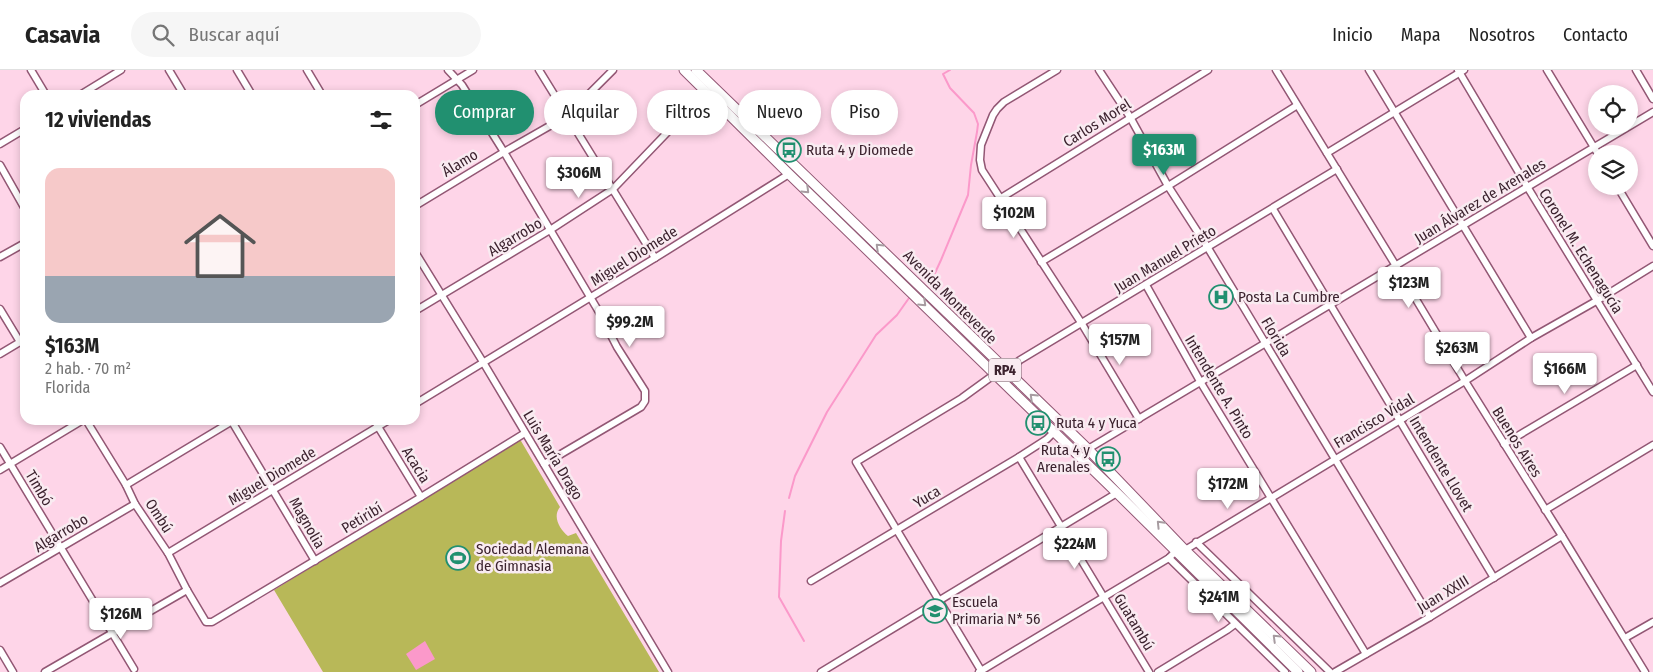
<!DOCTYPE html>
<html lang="es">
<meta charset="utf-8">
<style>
:root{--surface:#fff;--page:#f6f6f6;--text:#222;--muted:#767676;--line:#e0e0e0;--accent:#219070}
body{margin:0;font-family:"Fira Sans Condensed",sans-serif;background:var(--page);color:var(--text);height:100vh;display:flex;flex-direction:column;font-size:19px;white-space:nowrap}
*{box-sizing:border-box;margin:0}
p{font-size:16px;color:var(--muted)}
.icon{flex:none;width:28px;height:28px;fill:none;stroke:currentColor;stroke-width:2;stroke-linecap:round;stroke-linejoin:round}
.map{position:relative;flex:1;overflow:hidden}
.sheet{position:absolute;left:20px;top:20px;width:400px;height:335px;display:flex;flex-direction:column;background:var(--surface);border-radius:15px;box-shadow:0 2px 8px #0003}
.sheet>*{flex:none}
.banner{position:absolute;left:435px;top:20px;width:475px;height:45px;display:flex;gap:10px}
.buttons{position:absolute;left:1588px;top:15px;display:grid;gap:10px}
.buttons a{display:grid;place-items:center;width:50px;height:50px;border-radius:50%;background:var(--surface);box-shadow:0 2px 8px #0003;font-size:25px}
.price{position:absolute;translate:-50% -42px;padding:0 11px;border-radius:5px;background:#fff;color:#222;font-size:16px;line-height:32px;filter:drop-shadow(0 1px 2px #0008)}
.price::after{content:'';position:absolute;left:50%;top:30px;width:15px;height:11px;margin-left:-8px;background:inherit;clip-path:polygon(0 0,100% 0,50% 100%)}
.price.active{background:var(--accent);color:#fff}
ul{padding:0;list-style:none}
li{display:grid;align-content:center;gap:10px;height:265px;padding:0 25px}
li+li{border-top:1px solid var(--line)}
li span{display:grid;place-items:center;height:155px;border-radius:15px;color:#555}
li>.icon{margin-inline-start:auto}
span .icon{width:90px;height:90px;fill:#fffc;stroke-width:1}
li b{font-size:21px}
h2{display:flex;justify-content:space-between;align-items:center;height:60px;padding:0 25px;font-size:21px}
.tag{padding:0 18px;border-radius:22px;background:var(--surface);box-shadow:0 2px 8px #0003;font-size:18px;line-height:45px}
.tag.active{background:var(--accent);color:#fff}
header{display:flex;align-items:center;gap:30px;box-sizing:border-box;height:70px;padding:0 25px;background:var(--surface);border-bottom:1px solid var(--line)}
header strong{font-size:24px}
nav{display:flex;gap:28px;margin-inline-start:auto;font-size:18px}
.search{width:350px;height:45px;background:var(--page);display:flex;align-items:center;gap:12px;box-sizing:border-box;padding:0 18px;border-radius:28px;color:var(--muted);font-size:19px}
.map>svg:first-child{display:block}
</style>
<header>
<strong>Casavia</strong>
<div class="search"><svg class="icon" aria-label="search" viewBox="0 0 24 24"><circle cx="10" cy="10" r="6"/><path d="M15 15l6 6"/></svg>Buscar aquí</div>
<nav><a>Inicio</a><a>Mapa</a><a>Nosotros</a><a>Contacto</a></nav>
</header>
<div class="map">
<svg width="1653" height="602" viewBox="0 0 1653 602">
<rect width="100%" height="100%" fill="#fed5e8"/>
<path fill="#b8b858" d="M517,371h4l39,66c-8,10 0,22 8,29l8,-3 83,139h-336l-49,-82z"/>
<path fill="#fb99ca" d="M425,571l10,18 -19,11 -10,-16z"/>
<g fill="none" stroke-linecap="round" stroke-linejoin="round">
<g stroke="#fb99ca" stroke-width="2">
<path d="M927,208l8,-5 6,-13 27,-65 3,-30 6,-33 1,-8 -4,-11 -24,-25 -7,-14 7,-4"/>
<path d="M789,428l6,-22 32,-64 49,-77 21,-20 12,-17"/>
<path d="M785,441l-4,30 -2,56 25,44"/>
</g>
<g stroke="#925774" stroke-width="9">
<g id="minor">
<path d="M31,0l15,25"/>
<path d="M169,0l15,25"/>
<path d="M237,0l15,25"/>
<path d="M307,0l15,25"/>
<path d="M448,0l14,15 42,67 95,160 18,35 28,44v10l-4,6 -97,57"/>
<path d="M539,0l116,188"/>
<path d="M1057,0l-53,32 -7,7 -4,6 -12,30 -1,15 2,10 100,154 57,95"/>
<path d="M1099,0l31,47 38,69 40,62 222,369"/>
<path d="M1276,0l120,196 69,115 97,155 83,136"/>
<path d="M1369,0l162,268"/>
<path d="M1458,0l70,118 125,204"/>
<path d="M1547,0l51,84"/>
<path d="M1636,0l17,29"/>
<path d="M80,25l41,-25"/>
<path d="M415,35l58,-35"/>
<path d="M0,74l25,-15"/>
<path d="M1327,83l137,-83"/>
<path d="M0,95l25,44"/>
<path d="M1617,116l36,60"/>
<path d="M1001,128l207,-128"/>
<path d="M415,136l89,-54 63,-36 46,-46"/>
<path d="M1273,139l221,369"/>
<path d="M415,182l68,110 185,310"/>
<path d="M0,187l25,-14"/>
<path d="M1041,192l127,-76 128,-80"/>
<path d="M1146,215l55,98 165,271"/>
<path d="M0,239l20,33"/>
<path d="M415,241l135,-81 63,-41 94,-98"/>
<path d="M0,284l25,-15"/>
<path d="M1006,301l14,-11 317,-191"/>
<path d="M415,334l240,-146 134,-84"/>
<path d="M86,350l40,65 9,19 33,49 19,37 19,32h6l209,-125 104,-64"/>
<path d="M231,350l84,141"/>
<path d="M374,350l47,77"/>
<path d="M1504,374l133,-79"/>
<path d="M0,377l134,222"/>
<path d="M1088,379l565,-337"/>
<path d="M1019,387l130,215"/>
<path d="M0,400l83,-50"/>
<path d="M126,415l108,-65"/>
<path d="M1545,440l108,-65"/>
<path d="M1196,472l134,130"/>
<path d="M1185,480l280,-169 66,-43 67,-38 55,-34"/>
<path d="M168,483l221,-133"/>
<path d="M1169,488l116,114"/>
<path d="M811,511l208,-124 28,-18 7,-7"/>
<path d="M0,513l135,-79"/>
<path d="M1625,568l28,-16"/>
<path d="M0,580l13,22"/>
<path d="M45,602l142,-82"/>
<path d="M821,602l296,-179"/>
<path d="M979,602l190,-114 7,-7"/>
<path d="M982,602l-126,-210 106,-64 33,-24"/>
<path d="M1158,602l69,-42 8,-6"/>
<path d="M1335,602l95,-55 132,-81"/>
</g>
</g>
<g stroke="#925774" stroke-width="11">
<g id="major">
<path d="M684,0l105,104 328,319 181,179"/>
<path d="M696,0l392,379 97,101 126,122"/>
</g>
</g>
<use href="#minor" stroke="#fff" stroke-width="6"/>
<use href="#major" stroke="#fff" stroke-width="9"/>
</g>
<defs><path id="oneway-chevron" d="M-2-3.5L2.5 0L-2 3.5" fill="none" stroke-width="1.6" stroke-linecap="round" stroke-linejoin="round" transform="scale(1.25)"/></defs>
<g stroke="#a79ca1">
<use href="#oneway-chevron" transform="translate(806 120) rotate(44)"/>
<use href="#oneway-chevron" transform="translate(879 177) rotate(-136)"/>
<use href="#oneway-chevron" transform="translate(923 233) rotate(44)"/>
<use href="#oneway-chevron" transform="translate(1033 327) rotate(-136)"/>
<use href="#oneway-chevron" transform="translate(1160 454) rotate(-134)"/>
<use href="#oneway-chevron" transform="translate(1276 568) rotate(-136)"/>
</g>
<defs>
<g id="bus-ring" transform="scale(1.25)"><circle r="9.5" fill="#f9ebf1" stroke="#219070" stroke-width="1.5"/><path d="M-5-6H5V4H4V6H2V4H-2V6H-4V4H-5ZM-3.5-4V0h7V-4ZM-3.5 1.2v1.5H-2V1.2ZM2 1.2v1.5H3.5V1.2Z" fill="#219070"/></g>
<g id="hospital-ring" transform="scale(1.25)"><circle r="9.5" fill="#f9ebf1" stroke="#219070" stroke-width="1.5"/><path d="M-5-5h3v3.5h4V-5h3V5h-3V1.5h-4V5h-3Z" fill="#219070"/></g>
<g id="stadium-ring" transform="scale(1.25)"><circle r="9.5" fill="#f9ebf1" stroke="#219070" stroke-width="1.5"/><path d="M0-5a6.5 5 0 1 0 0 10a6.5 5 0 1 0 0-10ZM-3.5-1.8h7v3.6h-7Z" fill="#219070"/></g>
<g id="school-ring" transform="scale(1.25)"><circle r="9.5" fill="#f9ebf1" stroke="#219070" stroke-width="1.5"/><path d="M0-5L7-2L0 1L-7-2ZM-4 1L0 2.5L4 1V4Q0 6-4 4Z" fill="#219070"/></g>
</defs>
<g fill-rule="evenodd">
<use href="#bus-ring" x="789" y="80"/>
<use href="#hospital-ring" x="1221" y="227"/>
<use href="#bus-ring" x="1038" y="353"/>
<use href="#bus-ring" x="1108" y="389"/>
<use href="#stadium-ring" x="458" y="488"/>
<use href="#school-ring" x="935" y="541"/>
</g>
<g text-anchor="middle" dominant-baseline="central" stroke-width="5" stroke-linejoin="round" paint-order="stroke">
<rect fill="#f9ebf1" stroke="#745e68" stroke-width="1" x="989" y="288.5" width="32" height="23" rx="4"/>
<g font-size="14" font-weight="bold" fill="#3b222e">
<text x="1005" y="300">RP4</text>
</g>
<g font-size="15" fill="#3b222e" stroke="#f9ebf1">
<text transform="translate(1097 53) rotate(-32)">Carlos Morel</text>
<text transform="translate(460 93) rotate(-31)">Álamo</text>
<text transform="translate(1480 131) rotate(-31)">Juan Álvarez de Arenales</text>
<text transform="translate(515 167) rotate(-31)">Algarrobo</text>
<text transform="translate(1581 181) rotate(58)">Coronel M. Echenagucía</text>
<text transform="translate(634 186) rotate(-32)">Miguel Diomede</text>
<text transform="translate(1165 189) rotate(-31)">Juan Manuel Prieto</text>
<text transform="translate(950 227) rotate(45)">Avenida Monteverde</text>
<text transform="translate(1276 267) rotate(59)">Florida</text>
<text transform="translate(1219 317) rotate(59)">Intendente A. Pinto</text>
<text transform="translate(1374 351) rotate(-31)">Francisco Vidal</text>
<text transform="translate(1517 372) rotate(58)">Buenos Aires</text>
<text transform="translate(553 385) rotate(59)">Luis María Drago</text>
<text transform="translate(1441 394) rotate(59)">Intendente Llovet</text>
<text transform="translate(416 395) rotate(58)">Acacia</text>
<text transform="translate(272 406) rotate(-31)">Miguel Diomede</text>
<text transform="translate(39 418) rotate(59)">Timbó</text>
<text transform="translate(927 427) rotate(-31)">Yuca</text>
<text transform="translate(159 446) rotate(57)">Ombú</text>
<text transform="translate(362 448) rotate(-31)">Petiribí</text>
<text transform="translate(307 453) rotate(60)">Magnolia</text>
<text transform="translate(61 463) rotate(-31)">Algarrobo</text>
<text transform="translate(1443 524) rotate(-31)">Juan XXIII</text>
<text transform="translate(1134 552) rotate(59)">Guatambú</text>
</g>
<g font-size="15" fill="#3b222e" stroke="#f9ebf1" text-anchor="start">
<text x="806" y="80">Ruta 4 y Diomede</text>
<text x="1238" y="227">Posta La Cumbre</text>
<text x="1056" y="353">Ruta 4 y Yuca</text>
<text x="1090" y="380" text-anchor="end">Ruta 4 y<tspan x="1090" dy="17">Arenales</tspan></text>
<text x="476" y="479">Sociedad Alemana<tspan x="476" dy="17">de Gimnasia</tspan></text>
<text x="952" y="532">Escuela<tspan x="952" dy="17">Primaria N* 56</tspan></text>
</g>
</g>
</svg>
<div class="buttons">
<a><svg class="icon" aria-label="locate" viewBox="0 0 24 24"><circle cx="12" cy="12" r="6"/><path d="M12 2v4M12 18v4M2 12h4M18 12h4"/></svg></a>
<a><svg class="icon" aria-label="layers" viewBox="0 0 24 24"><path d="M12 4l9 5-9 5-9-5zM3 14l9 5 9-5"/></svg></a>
</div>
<b class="price active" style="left:1164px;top:106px">$163M</b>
<b class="price" style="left:579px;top:129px">$306M</b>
<b class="price" style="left:1014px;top:169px">$102M</b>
<b class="price" style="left:1409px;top:239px">$123M</b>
<b class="price" style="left:630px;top:278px">$99.2M</b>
<b class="price" style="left:1120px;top:296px">$157M</b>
<b class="price" style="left:1457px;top:304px">$263M</b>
<b class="price" style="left:1565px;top:325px">$166M</b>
<b class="price" style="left:1228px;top:440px">$172M</b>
<b class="price" style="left:1075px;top:500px">$224M</b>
<b class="price" style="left:1219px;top:553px">$241M</b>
<b class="price" style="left:121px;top:570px">$126M</b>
<div class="banner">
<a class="tag active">Comprar</a>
<a class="tag">Alquilar</a>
<a class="tag">Filtros</a>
<a class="tag">Nuevo</a>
<a class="tag">Piso</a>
</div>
<section class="sheet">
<h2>12 viviendas<svg class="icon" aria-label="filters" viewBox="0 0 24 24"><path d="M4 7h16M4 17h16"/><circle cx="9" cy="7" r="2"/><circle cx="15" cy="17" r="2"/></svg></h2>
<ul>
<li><span style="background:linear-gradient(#f6c9c9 70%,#9aa5b1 0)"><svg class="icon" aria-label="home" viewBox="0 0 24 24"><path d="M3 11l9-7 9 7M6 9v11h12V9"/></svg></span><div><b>$163M</b><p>2 hab. · 70 m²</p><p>Florida</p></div></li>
</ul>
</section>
</div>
